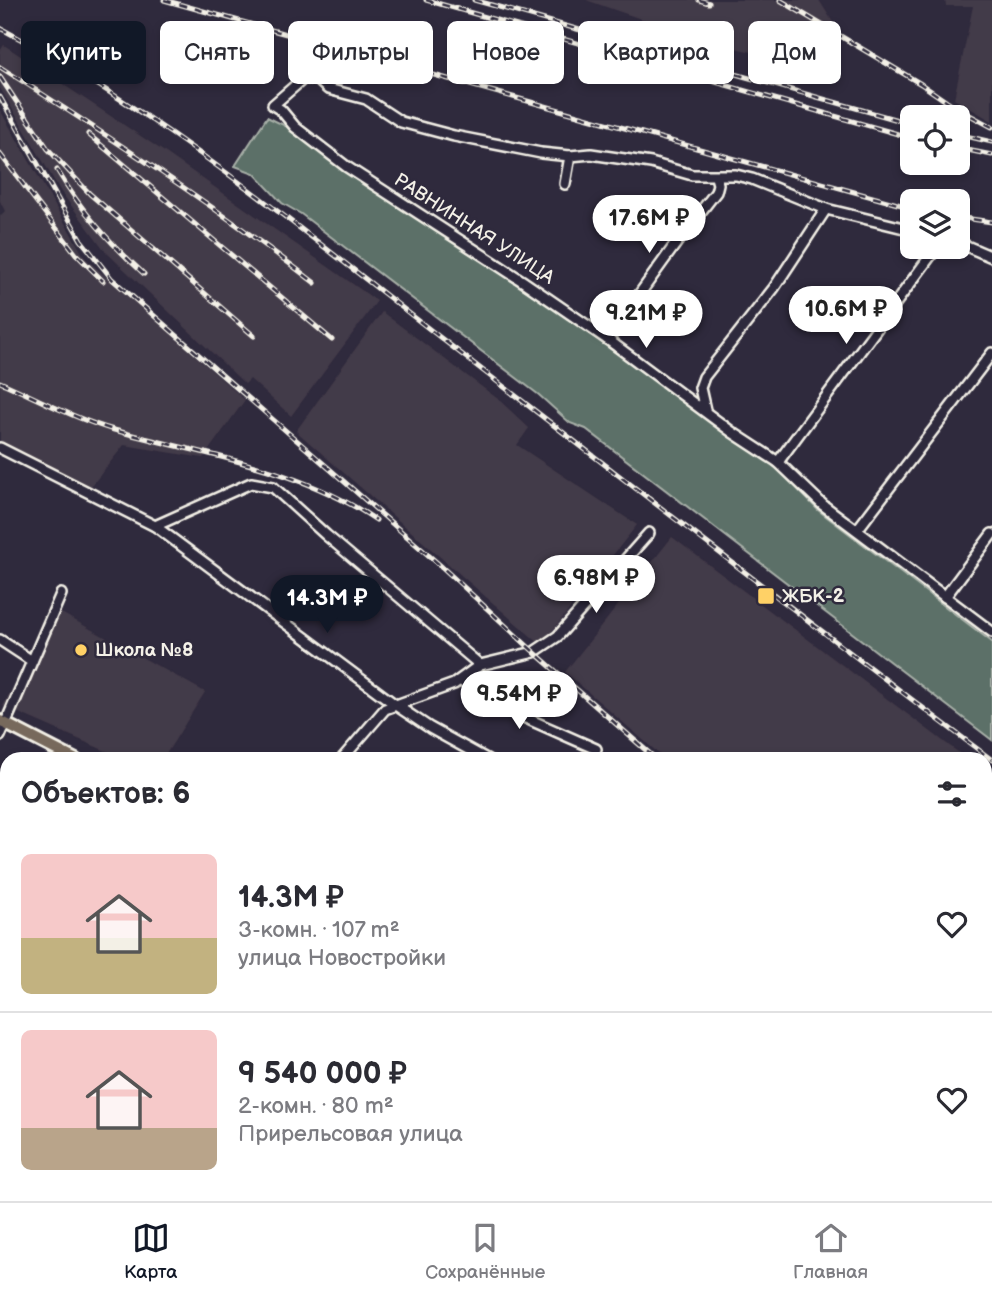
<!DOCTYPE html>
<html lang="ru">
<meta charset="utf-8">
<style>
:root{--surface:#fff;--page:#f2f2f3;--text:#2b2b33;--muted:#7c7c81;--line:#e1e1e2;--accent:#111827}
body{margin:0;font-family:"Balsamiq Sans",sans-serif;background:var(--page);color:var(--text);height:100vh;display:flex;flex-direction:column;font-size:26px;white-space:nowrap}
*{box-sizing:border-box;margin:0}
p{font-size:23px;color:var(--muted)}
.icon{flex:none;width:38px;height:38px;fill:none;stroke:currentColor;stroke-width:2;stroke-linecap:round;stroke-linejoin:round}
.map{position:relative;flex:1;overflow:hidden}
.panel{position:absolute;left:0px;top:752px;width:992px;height:450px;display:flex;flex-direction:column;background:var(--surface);border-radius:21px 21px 0 0;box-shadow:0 4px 10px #0003}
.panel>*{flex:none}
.guide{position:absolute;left:21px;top:21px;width:950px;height:63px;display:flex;gap:14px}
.controls{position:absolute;left:900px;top:105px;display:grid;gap:14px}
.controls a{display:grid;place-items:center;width:70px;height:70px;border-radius:10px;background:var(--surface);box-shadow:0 4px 10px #0003;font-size:35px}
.price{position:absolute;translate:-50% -60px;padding:0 16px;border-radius:24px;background:#fff;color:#222;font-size:23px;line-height:46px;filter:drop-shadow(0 2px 4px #0008)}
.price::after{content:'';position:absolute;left:50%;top:42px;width:21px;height:16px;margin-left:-10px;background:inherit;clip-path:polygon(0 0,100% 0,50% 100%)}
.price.current{background:var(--accent);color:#fff}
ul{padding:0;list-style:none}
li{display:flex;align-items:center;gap:21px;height:175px;padding:0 21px}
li+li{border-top:2px solid var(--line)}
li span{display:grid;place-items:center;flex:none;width:196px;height:140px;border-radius:10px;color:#555}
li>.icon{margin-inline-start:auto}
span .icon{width:84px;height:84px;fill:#fffc;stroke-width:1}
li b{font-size:30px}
h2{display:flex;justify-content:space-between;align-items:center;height:84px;padding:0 21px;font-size:30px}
.pill{padding:0 24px;border-radius:10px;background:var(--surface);box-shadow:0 4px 10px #0003;font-size:24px;line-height:63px}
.pill.current{background:var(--accent);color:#fff}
.menu{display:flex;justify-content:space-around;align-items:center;height:98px;border-top:2px solid var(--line);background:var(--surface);font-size:19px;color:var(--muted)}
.menu a{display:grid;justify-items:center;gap:4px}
.menu .current{color:var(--accent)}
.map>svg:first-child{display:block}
</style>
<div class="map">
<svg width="992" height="1201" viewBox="0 0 992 1201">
<rect width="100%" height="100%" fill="#2f2a3d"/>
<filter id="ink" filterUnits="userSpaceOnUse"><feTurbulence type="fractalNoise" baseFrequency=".0143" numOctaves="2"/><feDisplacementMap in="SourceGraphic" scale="14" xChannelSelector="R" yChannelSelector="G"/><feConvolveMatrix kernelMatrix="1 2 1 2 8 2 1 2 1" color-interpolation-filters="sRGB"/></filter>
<g filter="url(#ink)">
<g fill="#433a48">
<path d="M586,0h233l15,24 -9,29 -19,9 -8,1 -93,-22z"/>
<path d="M945,0h47v121l-38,-22 19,-93h-27z"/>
<path d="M4,45l159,106 214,150 -86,115 -41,-37 -5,5 -139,-132 -45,-60 -61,-104v-37z"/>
<path d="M0,110l85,148 160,142 -42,58 -79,-13 -35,44 -89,-46v-227l5,-5 -5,-10z"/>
<path d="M382,312l116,87 31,29 -12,17 120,80 -96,120 -245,-214z"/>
<path d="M672,537l295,222h-302l-100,-87z"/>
<path d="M54,609l151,83 -42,67h-39l-121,-53z"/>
<path d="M985,794l7,4v91l-7,-6z"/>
<path d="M992,899v113l-7,-4v-98z"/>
<path d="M985,1026l7,4v171h-59l-2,-6h54z"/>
<path d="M137,1195h145l-2,6h-146z"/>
</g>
<g fill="#5c7068" stroke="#a8b0a8" stroke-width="2">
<path d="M267,117l27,13 50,40 207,137 223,158 44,45 174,132v98l-406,-311 -16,-6 -31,-28 -238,-181 -19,-11 -28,-30 -19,-7z"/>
<path d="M282,1195h132l6,6h-140z"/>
</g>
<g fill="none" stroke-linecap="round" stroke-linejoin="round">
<g stroke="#f4f1e8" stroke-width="14">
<g id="minor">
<path d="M565,184l5,-28"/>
<path d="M912,230l-86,-21 -74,-30 -16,-4h-44l-41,-12 -60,-9 -21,2 -29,-3 -87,-17 -53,-14 -35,-23 -38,-10 -10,-9 -14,-2 -31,27 8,5 14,17 52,40 174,113 86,59 125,93 46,30 45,43 169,127"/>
<path d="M957,242l35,15"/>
<path d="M607,339l70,-97 39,-50 2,-8 -2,-7"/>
<path d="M705,410l-5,-22 4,-11 70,-89 52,-79"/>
<path d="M0,448l155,78 242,180 33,22 58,32"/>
<path d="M778,462l159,-215"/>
<path d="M155,526l96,-43 22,4 53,48 154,130"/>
<path d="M857,530l135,-177"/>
<path d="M945,597l47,-63"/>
<path d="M0,640l32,21"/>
<path d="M460,680l32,23 104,46"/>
<path d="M0,736l61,-142"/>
<path d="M341,760l44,-51 69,-25 26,-19 54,-13 24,-16 91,-103"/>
<path d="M0,815l7,3"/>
<path d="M0,951l7,3"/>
<path d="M0,1052l7,3"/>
<path d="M717,1195l3,6"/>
<path d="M487,1201l2,-6"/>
<path d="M609,1201l2,-6"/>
</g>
</g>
<g stroke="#f4f1e8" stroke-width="16">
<g id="major">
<path d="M0,721l76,39"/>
<path d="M897,1195l6,6"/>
</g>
</g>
<use href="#minor" stroke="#2f2a3d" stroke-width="9"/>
<use href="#major" stroke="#77695c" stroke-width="10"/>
<g stroke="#f4f1e8" stroke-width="5">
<g id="rail">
<path d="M164,0l748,208"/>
<path d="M426,0l486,138"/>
<path d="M474,0l438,124"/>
<path d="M699,0l10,3"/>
<path d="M780,0l141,84 32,22 39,21"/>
<path d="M0,28c161,85 303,203 446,314 181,140 362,280 546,418"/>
<path d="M0,67c107,68 214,138 315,216"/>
<path d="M0,77l48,72 42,45 164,142"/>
<path d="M0,97l81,143 31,39 330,288 92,85 123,108"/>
<path d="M88,134l244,206"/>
<path d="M957,134l35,8"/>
<path d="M957,148l35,7"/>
<path d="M0,154l76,100 27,27"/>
<path d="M57,170c25,42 52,72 87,104"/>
<path d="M957,217l35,5"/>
<path d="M0,382c37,16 75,37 114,48 89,25 185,37 262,90"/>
<path d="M988,805l4,2"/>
<path d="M985,1052l7,7"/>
<path d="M985,1078l7,9"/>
</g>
</g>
<use href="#rail" stroke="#2f2a3d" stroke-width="2.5" stroke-dasharray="8" stroke-linecap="butt"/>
</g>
</g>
<g fill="#ffd166" stroke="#2f2a3d" stroke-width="2.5">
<rect x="757" y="587" width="18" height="18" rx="3.5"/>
<circle cx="81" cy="650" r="7"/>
</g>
<g text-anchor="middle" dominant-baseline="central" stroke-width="5" stroke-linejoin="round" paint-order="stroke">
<g font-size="19" fill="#f4f1e8" stroke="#2f2a3d">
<text transform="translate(474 229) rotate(33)">РАВНИННАЯ УЛИЦА</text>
</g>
<g font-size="19" font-weight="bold" fill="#f4f1e8" stroke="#2f2a3d" text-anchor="start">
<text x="782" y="596">ЖБК-2</text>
<text x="95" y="650">Школа №8</text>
</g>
</g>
</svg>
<div class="controls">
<a><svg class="icon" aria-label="locate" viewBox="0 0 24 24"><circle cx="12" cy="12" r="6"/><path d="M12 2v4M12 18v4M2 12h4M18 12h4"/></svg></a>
<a><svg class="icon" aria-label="layers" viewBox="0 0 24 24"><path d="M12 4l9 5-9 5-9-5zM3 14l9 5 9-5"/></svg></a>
</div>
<b class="price" style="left:649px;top:255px">17.6M ₽</b>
<b class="price" style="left:846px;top:346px">10.6M ₽</b>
<b class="price" style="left:646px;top:350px">9.21M ₽</b>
<b class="price" style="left:596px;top:615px">6.98M ₽</b>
<b class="price current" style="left:327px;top:635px">14.3M ₽</b>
<b class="price" style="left:519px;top:731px">9.54M ₽</b>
<div class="guide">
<a class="pill current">Купить</a>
<a class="pill">Снять</a>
<a class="pill">Фильтры</a>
<a class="pill">Новое</a>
<a class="pill">Квартира</a>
<a class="pill">Дом</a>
</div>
<section class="panel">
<h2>Объектов: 6<svg class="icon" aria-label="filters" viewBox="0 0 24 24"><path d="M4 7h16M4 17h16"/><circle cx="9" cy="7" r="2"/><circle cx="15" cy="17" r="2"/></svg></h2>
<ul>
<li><span style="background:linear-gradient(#f6c9c9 60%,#c2b280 0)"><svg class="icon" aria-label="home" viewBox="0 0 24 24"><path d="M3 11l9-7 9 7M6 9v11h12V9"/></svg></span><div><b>14.3M ₽</b><p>3-комн. · 107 m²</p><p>улица Новостройки</p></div><svg class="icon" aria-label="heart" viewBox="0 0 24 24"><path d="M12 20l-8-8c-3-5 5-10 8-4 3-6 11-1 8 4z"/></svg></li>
<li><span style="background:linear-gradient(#f6c9c9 70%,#b9a48a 0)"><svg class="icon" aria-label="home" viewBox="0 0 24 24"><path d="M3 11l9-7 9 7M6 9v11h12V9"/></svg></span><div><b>9 540 000 ₽</b><p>2-комн. · 80 m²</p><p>Прирельсовая улица</p></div><svg class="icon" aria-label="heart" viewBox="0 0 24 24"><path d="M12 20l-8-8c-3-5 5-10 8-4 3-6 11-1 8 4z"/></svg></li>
</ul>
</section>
</div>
<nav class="menu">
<a class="current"><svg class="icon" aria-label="map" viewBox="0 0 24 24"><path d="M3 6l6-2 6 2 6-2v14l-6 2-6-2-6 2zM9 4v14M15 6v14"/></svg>Карта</a>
<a><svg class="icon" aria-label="saved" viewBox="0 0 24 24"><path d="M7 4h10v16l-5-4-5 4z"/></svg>Сохранённые</a>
<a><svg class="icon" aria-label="home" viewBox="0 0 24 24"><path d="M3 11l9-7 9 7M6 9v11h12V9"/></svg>Главная</a>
</nav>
